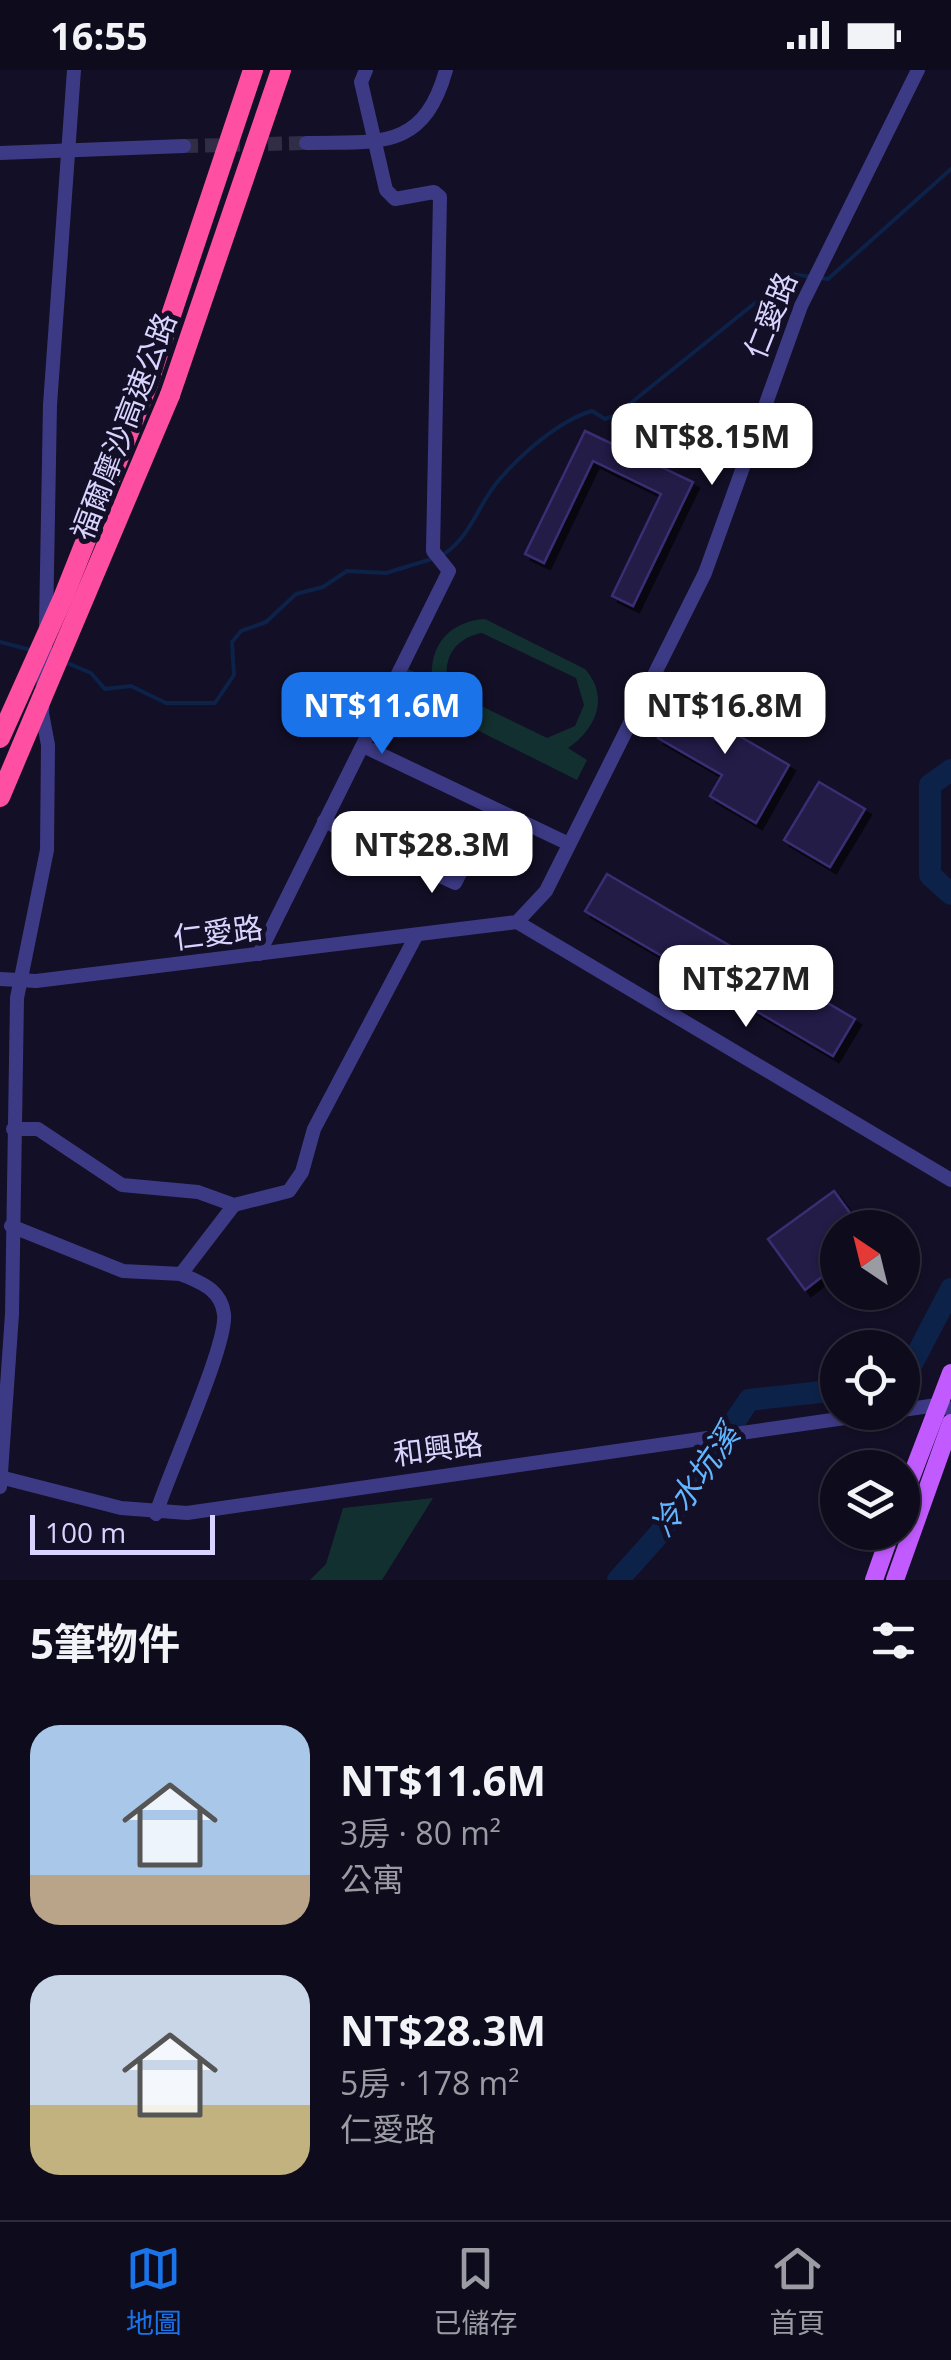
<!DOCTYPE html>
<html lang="zh-TW">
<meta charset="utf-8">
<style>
:root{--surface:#0e0b1c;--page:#1c1929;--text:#f1f3f6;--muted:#9b9ba3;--line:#2e2b3b;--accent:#1a73e8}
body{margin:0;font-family:"Open Sans","Noto Sans TC",sans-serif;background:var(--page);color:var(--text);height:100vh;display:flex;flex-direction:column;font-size:38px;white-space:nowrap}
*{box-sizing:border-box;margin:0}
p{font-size:32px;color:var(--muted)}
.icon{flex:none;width:55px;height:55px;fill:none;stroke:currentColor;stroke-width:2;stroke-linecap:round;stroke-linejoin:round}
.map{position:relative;height:1510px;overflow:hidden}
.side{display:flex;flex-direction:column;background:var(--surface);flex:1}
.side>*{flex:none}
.needle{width:65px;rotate:325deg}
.controls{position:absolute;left:820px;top:1140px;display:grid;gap:20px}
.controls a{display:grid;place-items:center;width:100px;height:100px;border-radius:50%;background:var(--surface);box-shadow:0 2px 8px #0004,0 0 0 2px var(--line);font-size:50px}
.scale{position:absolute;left:30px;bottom:25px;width:185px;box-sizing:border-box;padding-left:10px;border:5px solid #d9d4ff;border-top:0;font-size:28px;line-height:35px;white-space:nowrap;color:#d9d4ff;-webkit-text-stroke:8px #130f26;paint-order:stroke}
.price{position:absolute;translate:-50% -85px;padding:0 22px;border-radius:20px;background:#fff;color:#222;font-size:32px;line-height:65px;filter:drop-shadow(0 2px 5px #0008)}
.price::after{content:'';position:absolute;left:50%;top:60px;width:30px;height:22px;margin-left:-15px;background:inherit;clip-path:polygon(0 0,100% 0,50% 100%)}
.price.selected{background:var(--accent);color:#fff}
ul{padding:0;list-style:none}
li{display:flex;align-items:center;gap:30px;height:250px;padding:0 30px}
li span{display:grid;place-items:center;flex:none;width:280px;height:200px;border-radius:30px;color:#555}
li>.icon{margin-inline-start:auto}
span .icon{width:120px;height:120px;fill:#fffc;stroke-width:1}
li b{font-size:42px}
h2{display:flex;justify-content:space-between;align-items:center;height:120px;padding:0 30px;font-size:42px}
.status{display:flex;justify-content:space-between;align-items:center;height:70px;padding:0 50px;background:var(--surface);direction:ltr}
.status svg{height:28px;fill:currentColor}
.menu{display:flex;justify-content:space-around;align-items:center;height:140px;border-top:2px solid var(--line);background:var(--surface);font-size:28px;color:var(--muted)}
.menu a{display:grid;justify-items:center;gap:5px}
.menu .selected{color:var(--accent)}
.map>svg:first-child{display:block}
</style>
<div class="status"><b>16:55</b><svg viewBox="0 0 49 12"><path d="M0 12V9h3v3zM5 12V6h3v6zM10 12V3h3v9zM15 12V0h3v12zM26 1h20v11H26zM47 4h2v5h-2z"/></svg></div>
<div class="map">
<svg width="951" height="1510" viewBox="0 0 951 1510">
<defs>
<filter id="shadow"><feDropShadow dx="6" dy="6" stdDeviation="0" flood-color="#0009"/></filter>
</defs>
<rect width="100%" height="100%" fill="#130f26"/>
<g fill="#12302f" fill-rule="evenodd">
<path d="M485,549l100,50c25,28 11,60 -17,79l19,12 -10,20 -180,-90 11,-21 24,11c-3,-35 18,-59 53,-61zM482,563l94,45 8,27 -9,21 -28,12 -96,-47c-12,-28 2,-53 31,-58z"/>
<path d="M433,1428l-51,82h-72l16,-16 17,-56z"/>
</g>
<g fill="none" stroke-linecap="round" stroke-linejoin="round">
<g stroke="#0c2248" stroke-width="4">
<path d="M444,484c28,-19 34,-50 55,-74 22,-26 61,-60 93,-69l13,8 11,-4 175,-141 37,5 123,-110"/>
<path d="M0,572l31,8"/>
<path d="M65,592l26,11 14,16 26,-3 35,17h49l19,-28 -2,-33 9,-11 25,-9 30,-28 27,-7 24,-16 39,2 49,-15"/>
</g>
<g stroke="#0c2248" stroke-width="22">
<path d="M951,700l-21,15v90l21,19"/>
<path d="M902,1313l49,-94"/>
<path d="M618,1510l42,-47 89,-133 89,-10"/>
</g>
</g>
<g fill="#241b47" stroke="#3b2d73" stroke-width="2.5" filter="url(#shadow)">
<path d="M585,361l108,51 -60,124 -21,-10 49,-102 -68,-33 -49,102 -19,-9z"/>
<path d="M684,624l56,33 -4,7 53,31 -33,58 -46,-27 12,-21 -64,-37z"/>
<path d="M819,712l46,27 -35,58 -46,-27z"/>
<path d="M607,804l248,145 -22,37 -248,-145z"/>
<path d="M834,1121l27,37h-23v57l-10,-13 -23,18 -37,-51z"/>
</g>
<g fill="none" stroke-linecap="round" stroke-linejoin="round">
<path stroke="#312d47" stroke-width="14" stroke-dasharray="14 7" stroke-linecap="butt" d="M184,76l122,-3"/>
<g stroke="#3d3a85" stroke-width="14">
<path d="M306,73c70,-2 117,10 140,-73"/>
<path d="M0,83l184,-7"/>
<path d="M46,555l4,-220 24,-335"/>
<path d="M363,676l206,98"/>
<path d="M324,751l131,62 37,-72"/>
<path d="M517,852l434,258"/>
<path d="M259,884l190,-383 -16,-20 7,-354 -6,-5 -39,7 -9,-9 -25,-108 5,-12"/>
<path d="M0,909l36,2 481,-59 29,-31 159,-318 96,-267 117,-236"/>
<path d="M13,1059h25l84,56 76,7 36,13 55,-14 13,-19 12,-43 102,-193"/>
<path d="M11,1156l112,45 58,3 53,-69"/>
<path d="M902,1340l35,-5 14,4"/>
<path d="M0,1407l121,31 66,5 700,-101"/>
<path d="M0,1417l12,-173 5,-316 30,-148 1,-105 -6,-32 3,-66"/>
<path d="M156,1444c12,-40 72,-170 68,-200 -3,-25 -23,-31 -43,-40"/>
</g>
<g stroke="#c25bff" stroke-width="18">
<path d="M902,1431l49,-128"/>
<path d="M874,1510l17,-48"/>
<path d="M895,1510l56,-157"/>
</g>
<g stroke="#ff4fa3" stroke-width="20">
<path d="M148,314l105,-314"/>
<path d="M170,325l111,-325"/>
</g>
<g stroke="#ff4fa3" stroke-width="20">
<path d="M0,668l63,-140 85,-214"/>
<path d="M0,727l170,-402"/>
</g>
</g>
<g text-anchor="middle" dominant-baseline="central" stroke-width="10" stroke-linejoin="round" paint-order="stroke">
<g font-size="30" fill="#d9d4ff" stroke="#130f26">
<text transform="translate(770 245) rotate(-68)">仁愛路</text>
<text transform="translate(123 356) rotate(-69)">福爾摩沙高速公路</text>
<text transform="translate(218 862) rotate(-7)">仁愛路</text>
<text transform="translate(438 1378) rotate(-7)">和興路</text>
</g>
<g font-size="32" font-style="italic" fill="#62b6ff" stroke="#130f26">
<text transform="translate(694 1410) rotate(-55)">冷水坑溪</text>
</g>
</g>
</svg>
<div class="controls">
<a><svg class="needle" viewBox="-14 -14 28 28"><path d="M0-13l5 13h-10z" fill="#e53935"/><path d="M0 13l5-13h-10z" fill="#9b9ba3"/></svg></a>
<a><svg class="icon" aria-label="locate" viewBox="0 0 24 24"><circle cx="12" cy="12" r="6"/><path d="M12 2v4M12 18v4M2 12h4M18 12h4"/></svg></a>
<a><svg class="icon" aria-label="layers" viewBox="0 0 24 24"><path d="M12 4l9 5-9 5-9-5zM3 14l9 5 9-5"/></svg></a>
</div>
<div class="scale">100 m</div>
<b class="price" style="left:712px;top:418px">NT$8.15M</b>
<b class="price selected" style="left:382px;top:687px">NT$11.6M</b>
<b class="price" style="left:725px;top:687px">NT$16.8M</b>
<b class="price" style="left:432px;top:826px">NT$28.3M</b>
<b class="price" style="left:746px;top:960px">NT$27M</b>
</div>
<section class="side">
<h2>5筆物件<svg class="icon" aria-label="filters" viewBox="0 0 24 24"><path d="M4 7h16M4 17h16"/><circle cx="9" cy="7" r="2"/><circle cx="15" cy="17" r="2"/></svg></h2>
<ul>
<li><span style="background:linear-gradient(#a9c7e8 75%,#b9a48a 0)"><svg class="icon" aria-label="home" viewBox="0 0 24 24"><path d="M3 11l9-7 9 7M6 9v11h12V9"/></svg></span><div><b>NT$11.6M</b><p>3房 · 80 m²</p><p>公寓</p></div></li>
<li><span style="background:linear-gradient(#c9d6e8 65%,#c2b280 0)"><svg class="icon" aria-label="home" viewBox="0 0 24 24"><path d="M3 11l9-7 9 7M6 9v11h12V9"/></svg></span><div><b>NT$28.3M</b><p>5房 · 178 m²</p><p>仁愛路</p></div></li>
</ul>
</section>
<nav class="menu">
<a class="selected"><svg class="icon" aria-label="map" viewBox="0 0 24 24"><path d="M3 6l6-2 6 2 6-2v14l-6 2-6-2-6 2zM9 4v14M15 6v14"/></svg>地圖</a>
<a><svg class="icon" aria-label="saved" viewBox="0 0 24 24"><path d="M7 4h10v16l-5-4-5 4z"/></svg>已儲存</a>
<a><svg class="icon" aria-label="home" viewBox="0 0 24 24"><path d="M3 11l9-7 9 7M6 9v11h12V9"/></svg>首頁</a>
</nav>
